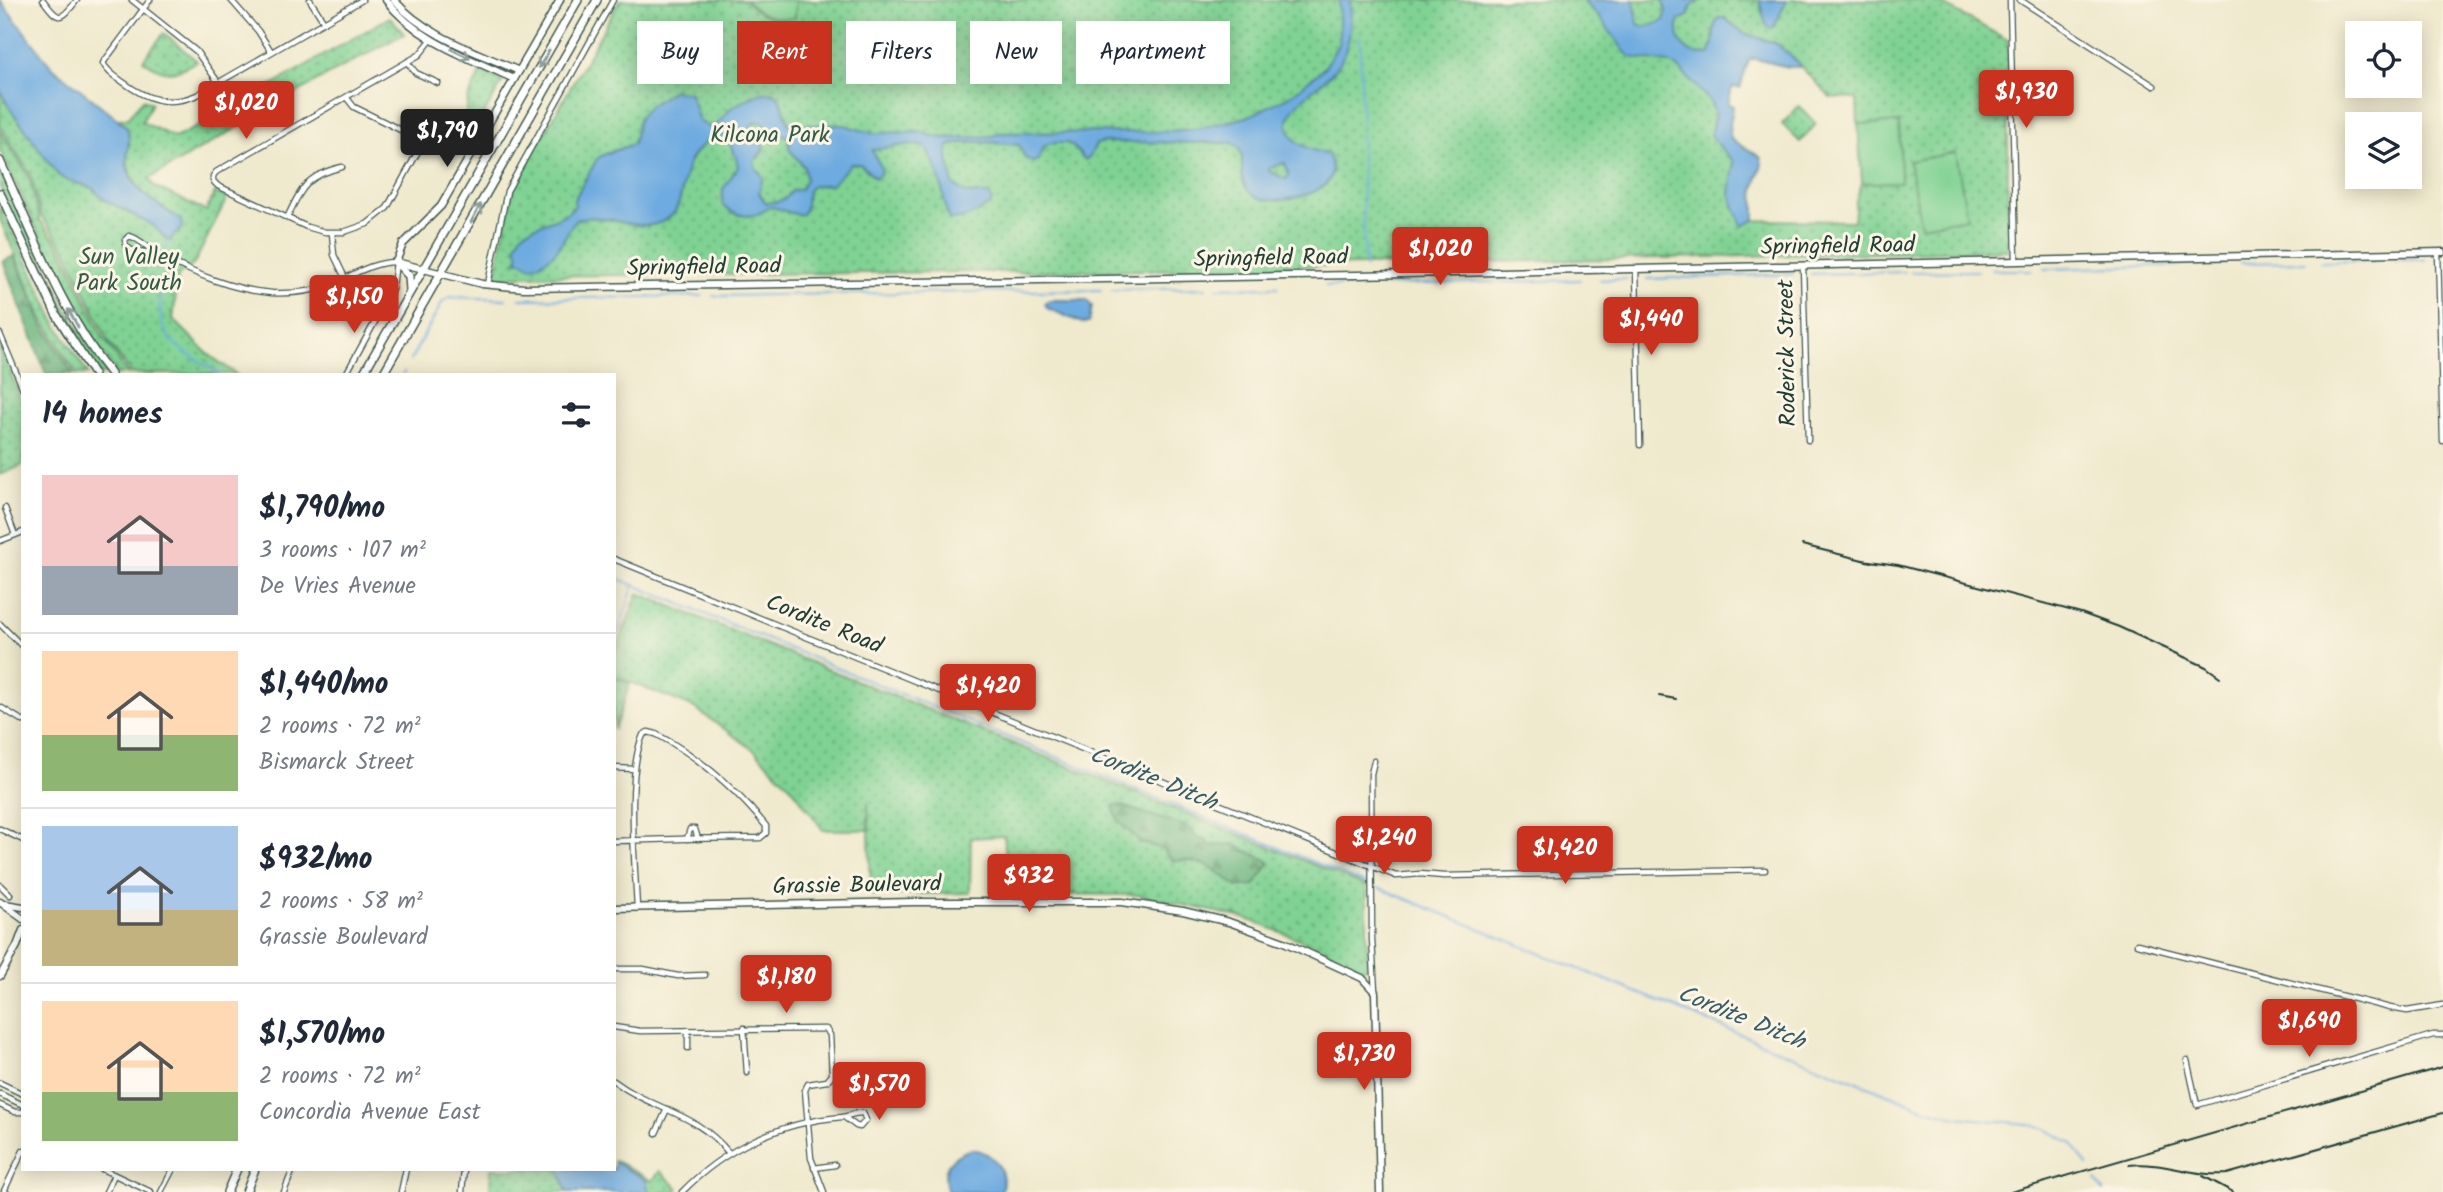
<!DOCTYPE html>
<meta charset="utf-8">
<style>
:root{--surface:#fff;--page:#f6f6f7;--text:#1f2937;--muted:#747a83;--line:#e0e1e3;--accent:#c8321e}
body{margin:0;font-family:Kalam,sans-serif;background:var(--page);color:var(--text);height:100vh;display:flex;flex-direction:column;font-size:26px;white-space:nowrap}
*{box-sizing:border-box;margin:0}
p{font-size:23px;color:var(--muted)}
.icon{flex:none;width:38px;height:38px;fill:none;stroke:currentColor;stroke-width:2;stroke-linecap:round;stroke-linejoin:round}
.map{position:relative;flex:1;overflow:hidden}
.panel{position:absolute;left:21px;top:373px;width:595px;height:798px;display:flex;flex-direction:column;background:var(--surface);border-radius:0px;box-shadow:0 4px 18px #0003}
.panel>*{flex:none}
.guide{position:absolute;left:637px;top:21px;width:665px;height:63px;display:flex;gap:14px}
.buttons{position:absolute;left:2345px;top:21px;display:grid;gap:14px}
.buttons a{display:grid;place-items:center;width:77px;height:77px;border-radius:0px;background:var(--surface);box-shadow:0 4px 18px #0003;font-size:35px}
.price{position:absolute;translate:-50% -60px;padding:0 16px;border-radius:7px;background:var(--accent);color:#fff;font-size:23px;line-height:46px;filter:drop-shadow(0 2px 4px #0008)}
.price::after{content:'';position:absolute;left:50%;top:42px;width:21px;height:16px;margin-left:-10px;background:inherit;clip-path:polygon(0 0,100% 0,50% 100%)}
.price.active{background:#222;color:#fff}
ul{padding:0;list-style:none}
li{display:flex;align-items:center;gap:21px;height:175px;padding:0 21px}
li+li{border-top:2px solid var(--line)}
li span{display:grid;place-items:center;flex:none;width:196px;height:140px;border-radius:0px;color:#555}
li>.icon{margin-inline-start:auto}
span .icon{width:84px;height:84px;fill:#fffc;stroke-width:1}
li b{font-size:30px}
h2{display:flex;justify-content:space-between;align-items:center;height:84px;padding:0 21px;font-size:30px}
.chip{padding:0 24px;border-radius:0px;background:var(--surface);box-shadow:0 4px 18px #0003;font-size:24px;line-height:63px}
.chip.active{background:var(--accent);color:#fff}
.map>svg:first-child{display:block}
</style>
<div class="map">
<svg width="2443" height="1192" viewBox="0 0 2443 1192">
<defs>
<pattern id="green-dots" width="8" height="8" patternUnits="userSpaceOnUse" patternTransform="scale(1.75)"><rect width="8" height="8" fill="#7fd293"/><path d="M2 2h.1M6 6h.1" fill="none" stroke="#67ac79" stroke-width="1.8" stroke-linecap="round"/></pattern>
<pattern id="forest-firs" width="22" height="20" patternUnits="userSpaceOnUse" patternTransform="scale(1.75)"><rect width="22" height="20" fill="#67b47d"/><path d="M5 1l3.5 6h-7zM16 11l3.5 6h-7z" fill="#549467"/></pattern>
</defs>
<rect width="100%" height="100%" fill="#fcf5e5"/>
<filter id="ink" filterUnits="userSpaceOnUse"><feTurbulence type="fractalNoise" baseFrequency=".0143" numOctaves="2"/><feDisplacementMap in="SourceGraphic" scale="14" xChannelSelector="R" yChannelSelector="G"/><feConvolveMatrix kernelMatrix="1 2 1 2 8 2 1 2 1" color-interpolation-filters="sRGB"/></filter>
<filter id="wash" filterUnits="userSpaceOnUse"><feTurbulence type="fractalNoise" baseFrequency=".00686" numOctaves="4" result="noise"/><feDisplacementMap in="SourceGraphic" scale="28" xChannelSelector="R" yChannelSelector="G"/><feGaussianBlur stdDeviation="1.57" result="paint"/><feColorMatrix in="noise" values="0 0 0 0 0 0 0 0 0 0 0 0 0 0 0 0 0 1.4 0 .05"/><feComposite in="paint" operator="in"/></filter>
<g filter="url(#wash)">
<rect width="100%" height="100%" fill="#efe9cd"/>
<g fill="url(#green-dots)" stroke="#4f8864" stroke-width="2" fill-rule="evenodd">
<path d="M620,0h1314l74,40v210l-907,21 -586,5 -18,3 -2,-2 18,-88zM1752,58l36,9h13l29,30 27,2 1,25h41l2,58 -39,1 -6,17 -2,21 -99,-1 -1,-31 8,-25 -2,-7 -29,-18 -2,-9 4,-24 -5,-2 4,-17 8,1 8,-26z"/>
<path d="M390,17l14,17 -71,38 -184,107 6,8 51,24 9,-19 12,6 -33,66 -16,12 -5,43 35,35 28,20h-104l-23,-31 -44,-94 -24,-34 -10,-39 -31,-50v-35l9,16 49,68 7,4 27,9 13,12 49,26 11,11 16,-16c-20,-15 -48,-29 -53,-55 -4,-19 10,-29 -9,-47l9,-1 15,-19 9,4 -10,19 33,16 40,-20z"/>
<path d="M164,33l33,28c-23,13 -31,16 -54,-1z"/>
<path d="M481,71l22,10 -43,74 8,-56z"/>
<path d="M1799,106l17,18 -16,18 -18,-18z"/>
<path d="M0,131l29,46 11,43 21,28 42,89 25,37h-11l-41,-60 -76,-164z"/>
<path d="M0,167l63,137 45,70h-11l-22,-31 -29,-55 -46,-101z"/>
<path d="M0,205l57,120 31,49h-12l-34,-56 -42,-99z"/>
<path d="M0,345l23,61v59l-23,10z"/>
<path d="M638,593l729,293v81l-6,2 -44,-23 -73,-28 -106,-23 -129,-1 -5,-58 -33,2 -1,55 -99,2 -3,-93v28h-45l-31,-42 -38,-38 -61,-43 -79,-31v-20z"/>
<path d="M614,678l16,5 -16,47z"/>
<path d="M614,1160l38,21 8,-10 18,17 -3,4h-185l1,-23h123z"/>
</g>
<g fill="url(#forest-firs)" stroke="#437858" stroke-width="2">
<path d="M14,256l29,69 30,49h-27l-43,-113z"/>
<path d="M1118,805l71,22 9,12 9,1 1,6 25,-2 37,18 -15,23 -18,2c-21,-17 -35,-29 -64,-26l-12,-13 -21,-5c-12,-18 -21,-13 -27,-37z"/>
</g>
<g fill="#7fd293" stroke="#4f8864" stroke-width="2">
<path d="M746,0h50l-1,18c-20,3 -36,-2 -49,-18z"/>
<path d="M1899,123l2,59 -39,1 -4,-59z"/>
<path d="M1956,153l11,65 -46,8 -12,-65z"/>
</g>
<g fill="#6eabe0" stroke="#46748a" stroke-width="2" fill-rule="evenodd">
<path d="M0,0l51,66 75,60c7,14 -1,25 1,39 4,27 34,41 54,55l1,9 -14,12 -14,-15 -49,-26 -13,-12 -27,-9 -7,-4 -49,-68 -9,-16z"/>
<path d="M1339,0h11c2,21 0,46 -11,64 -13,22 -59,41 -50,66 6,17 25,20 40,25 4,11 5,22 -4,30 -18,14 -73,28 -82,-4 -4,-13 5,-31 -11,-38l-127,-1 -9,2 -6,13 -5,3 -12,-14 -6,-3h-17l-6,4 -6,13 -5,2 -8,-4 -6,-13c-22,-2 -49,-6 -70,1l-2,5 6,34 13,8 23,2 3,4 -1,5c-13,8 -26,18 -42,15l-2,-4c-4,-23 -8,-49 -22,-68l-14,-3 -39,6 10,19 -2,5 -5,4 -15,-14h-9l-19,20 -19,2 -5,4 -3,20 -3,4c-10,2 -22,-7 -33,-7 -15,13 -34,11 -47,-3l1,-15 15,-22 -2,-10 -9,-19c-10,-5 -16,-2 -23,6 -5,5 -11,10 -14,17 -9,16 -6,43 -19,55 -27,24 -65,-7 -95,4 -18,23 -13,34 -44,47l-10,-6h-6l3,-5 -3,-10 6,-13c18,-12 38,-11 53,-27l-1,-6 23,-41 6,-4 30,-11 6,-27 10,-11 24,-16 17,3 9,28 12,7c8,-4 13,-12 19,-19 7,-6 16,-9 24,-13 27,-12 28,6 34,27l7,2h49l28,8 51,-1c11,10 53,4 70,4l4,-3 157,-1 42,-3 51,-12 43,-21 35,-29 14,-24zM756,122l7,1 5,8 22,6 -1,12 15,18 2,12 -5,10 -9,2 -6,7 -9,4 -11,1 -7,-10 4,-16 -8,-10 -1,-6 8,-9 2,-6 -11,-11 -3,-9zM1285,163l4,12 -3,4 -17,-8 -1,-3z"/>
<path d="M1582,0h52l4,24 8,3 18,-6 2,-9 -3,-12h38l-10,7 -3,9 -9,4c-5,21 8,38 30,34 7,-11 2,-24 9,-36h6l20,15 33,11 23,20 1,3h-13l-36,-9 -4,4 -8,26 -8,-1 -4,17 5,2 -4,24 2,9 29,18 2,7 -8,25 1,31 -13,6 -12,-32 4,-32 -21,-23 -2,-6 4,-20 -5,-12 -32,-34 -10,-4 -37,-6 -5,-4 -27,-36z"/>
<path d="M1759,0h28l-13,27 -4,1 -4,-3z"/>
<path d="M1050,300h37l5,6 -3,17h-7l-35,-15 -2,-5z"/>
<path d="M972,1149c21,3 36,21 29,43h-53c-8,-24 1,-36 24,-43z"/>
<path d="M614,1162l32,18 3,12h-82l-8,-23h55z"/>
</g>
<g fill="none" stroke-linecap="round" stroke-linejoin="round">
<g stroke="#6eabe0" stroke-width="2">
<path d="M1360,37l2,90"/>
<path d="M1361,134l4,134"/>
<path d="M165,250l3,-9"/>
<path d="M2396,260h30"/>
<path d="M2321,262l53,-1"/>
<path d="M2240,263l66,-1"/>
<path d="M2045,269l180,-5"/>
<path d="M163,270v-5"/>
<path d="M1992,270h41"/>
<path d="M1911,272l66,-1"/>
<path d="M1811,274l93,-2"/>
<path d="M1647,279l146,-5"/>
<path d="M1599,280l28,-1"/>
<path d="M1364,285h10"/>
<path d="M1381,285l199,-5"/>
<path d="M1326,286h23"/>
<path d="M1217,288l62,-1"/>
<path d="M1111,290l95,-2"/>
<path d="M161,292c-7,51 21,57 59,82"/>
<path d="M713,296l388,-6"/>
<path d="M520,299l182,-3"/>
<path d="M410,361l33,-60 7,-4 56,2"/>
<path d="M403,374l1,-2"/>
<path d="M614,577l754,307"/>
<path d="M614,644l20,-59"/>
<path d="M1379,888l543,220 34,9 71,7 18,5 27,14 15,22"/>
<path d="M2096,1180l8,12"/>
</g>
</g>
</g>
<g filter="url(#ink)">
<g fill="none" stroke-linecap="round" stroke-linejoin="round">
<g stroke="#3e574b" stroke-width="7">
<g id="minor">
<path d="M43,0c16,22 18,21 34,0"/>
<path d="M132,0l64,51 22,31"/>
<path d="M150,0l-47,63c4,9 13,14 20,19 24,18 46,25 74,13l165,-95"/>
<path d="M231,0l27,31 13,20"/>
<path d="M310,0l14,22"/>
<path d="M2010,0l6,260"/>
<path d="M2020,0l134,86"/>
<path d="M407,62l9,11 22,10"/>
<path d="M346,97l8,10 63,31 5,6 -35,64 -20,16 -23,8h-19l-18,-5 -89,-41 -5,-5v-5l3,-4 203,-117 13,-16"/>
<path d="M287,218c15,-31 20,-43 55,-51"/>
<path d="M332,233l2,22 11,23"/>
<path d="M2438,252l5,189"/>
<path d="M157,254l-26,-4 -5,-4 -1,-6 4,-4c11,2 20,14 31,20 35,18 72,34 112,37 20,1 39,-1 58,-8 22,-9 41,-23 66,-23l-3,25 -3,8 -44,79"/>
<path d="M1803,266l5,174"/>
<path d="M1636,269l4,176"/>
<path d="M488,284l19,-93 106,-191"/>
<path d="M0,334l23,55"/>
<path d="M5,508l10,27"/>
<path d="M0,541l23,-9"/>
<path d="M614,559l782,317 24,-2 24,2 321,-6"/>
<path d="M0,624l23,23"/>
<path d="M0,707l23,14"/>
<path d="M1374,761l-3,13 1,165 3,52"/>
<path d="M22,768l1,-1"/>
<path d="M614,768l20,1"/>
<path d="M0,829l23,11"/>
<path d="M687,839l3,-10h5l3,10"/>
<path d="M614,841c49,-2 98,-3 146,-3l6,-5v-7c-32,-39 -66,-69 -110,-92l-8,-2 -5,3c-17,38 -8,129 -6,173"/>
<path d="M0,885l10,10"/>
<path d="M2137,944l253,64 17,3 36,-6"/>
<path d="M614,969h29l35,7 27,-1"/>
<path d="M614,1027l26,4 186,-2 4,6 2,40 -5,6 -19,3 -3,6 6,68 13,34"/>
<path d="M744,1028l3,45"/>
<path d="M688,1030v18"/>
<path d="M2187,1060l10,45 236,-70h10"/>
<path d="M614,1081c40,30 81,30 115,72"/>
<path d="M0,1083l23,11"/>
<path d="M0,1094l23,11"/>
<path d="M0,1105l15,7h8"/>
<path d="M656,1133l11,-24"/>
<path d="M814,1168l21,-3"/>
<path d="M102,1169l49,23"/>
<path d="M6,1192l-2,-1 19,-40"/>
<path d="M106,1192l8,-17"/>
<path d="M161,1192l12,-23"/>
<path d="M284,1192l9,-23"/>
<path d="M401,1192l5,-23"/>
<path d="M462,1192l2,-23"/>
<path d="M682,1192c43,-44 98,-70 160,-75 7,-1 13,-5 21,-4l3,7 -6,7 -4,-1 -12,-9"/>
</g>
</g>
<g stroke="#3e574b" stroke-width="9">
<g id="tertiary">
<path d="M386,0c31,41 84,58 128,79"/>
<path d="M394,0c31,36 83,52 125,71"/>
<path d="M560,0l-119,206 -38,38 -7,18 86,22 42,4 832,-13 1087,-23"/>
<path d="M0,902l23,17"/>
<path d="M5,904l18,3"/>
<path d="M0,976l17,-30 6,-16"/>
</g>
</g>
<g stroke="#3e574b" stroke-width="9">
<path id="secondary" d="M614,908l300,-6h208l61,9 46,11 55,20 78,36 13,14 5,200"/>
</g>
<g stroke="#3e574b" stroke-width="10">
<g id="primary">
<path d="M0,161c33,72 61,151 111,213"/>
<path d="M0,193l56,121 38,60"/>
<path d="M396,262l13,14 1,15"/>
<path d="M363,374l215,-374"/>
<path d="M383,374l214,-374"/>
<path d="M227,1192l10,-23"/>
<path d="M246,1192l9,-23"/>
</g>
</g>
<use href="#minor" stroke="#fff" stroke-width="4.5"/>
<use href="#tertiary" stroke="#fff" stroke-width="6"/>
<use href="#secondary" stroke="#fff" stroke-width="6"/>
<use href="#primary" stroke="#fff" stroke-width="7"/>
<g stroke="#1f3d34" stroke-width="2">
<path d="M1802,545l69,17"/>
<path d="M1862,560l36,5 183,48 38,14 87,40 14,10"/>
<path d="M1659,696l17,3"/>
<path d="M2129,1165c35,-4 64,12 98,9l216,-61"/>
<path d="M2203,1176l30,16"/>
<path d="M2011,1192l432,-125"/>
</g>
</g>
<defs><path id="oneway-shaft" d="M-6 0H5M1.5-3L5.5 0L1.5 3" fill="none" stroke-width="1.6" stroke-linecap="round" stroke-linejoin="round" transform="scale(1.75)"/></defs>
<g stroke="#8f9e9a">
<use href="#oneway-shaft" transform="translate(461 54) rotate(26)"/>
<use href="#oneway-shaft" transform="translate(544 59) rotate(120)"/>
<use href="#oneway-shaft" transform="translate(476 213) rotate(-61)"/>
<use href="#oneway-shaft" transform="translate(73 318) rotate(-119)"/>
</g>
</g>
<g text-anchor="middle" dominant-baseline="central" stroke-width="6" stroke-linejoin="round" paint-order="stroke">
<g font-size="23" fill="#325b47" stroke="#fcf5e5">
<text x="770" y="136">Kilcona Park</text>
<text x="129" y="258">Sun Valley<tspan x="129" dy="26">Park South</tspan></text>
</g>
<g font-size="23" fill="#1f3d34" stroke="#fcf5e5">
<text transform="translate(1838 247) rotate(-1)">Springfield Road</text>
<text transform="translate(1271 259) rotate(-1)">Springfield Road</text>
<text transform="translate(704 268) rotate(-1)">Springfield Road</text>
<text transform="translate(1788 353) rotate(-91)">Roderick Street</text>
<text transform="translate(824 625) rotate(22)">Cordite Road</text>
<text transform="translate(857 886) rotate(-1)">Grassie Boulevard</text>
</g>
<g font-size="24" font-style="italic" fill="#375e68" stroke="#fcf5e5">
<text transform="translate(1153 779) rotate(22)">Cordite Ditch</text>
<text transform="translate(1741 1018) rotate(22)">Cordite Ditch</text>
</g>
</g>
</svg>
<div class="buttons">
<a><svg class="icon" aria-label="locate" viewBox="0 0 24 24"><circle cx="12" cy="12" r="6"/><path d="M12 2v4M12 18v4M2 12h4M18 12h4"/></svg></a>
<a><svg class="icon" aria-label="layers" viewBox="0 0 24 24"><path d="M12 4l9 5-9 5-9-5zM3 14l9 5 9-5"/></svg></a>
</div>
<b class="price" style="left:2026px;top:130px">$1,930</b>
<b class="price" style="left:246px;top:141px">$1,020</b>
<b class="price active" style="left:447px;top:169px">$1,790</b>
<b class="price" style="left:1440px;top:287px">$1,020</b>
<b class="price" style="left:354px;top:335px">$1,150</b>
<b class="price" style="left:1651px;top:357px">$1,440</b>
<b class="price" style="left:988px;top:724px">$1,420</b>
<b class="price" style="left:1384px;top:876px">$1,240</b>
<b class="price" style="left:1565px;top:886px">$1,420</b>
<b class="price" style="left:1029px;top:914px">$932</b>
<b class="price" style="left:786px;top:1015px">$1,180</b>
<b class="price" style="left:2309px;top:1059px">$1,690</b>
<b class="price" style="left:1364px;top:1092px">$1,730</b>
<b class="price" style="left:879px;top:1122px">$1,570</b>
<div class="guide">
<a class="chip">Buy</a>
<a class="chip active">Rent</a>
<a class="chip">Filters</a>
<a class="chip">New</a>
<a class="chip">Apartment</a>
</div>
<section class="panel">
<h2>14 homes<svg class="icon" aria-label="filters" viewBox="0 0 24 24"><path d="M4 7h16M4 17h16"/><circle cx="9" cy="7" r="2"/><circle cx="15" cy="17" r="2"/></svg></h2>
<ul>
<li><span style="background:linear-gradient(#f6c9c9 65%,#9aa5b1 0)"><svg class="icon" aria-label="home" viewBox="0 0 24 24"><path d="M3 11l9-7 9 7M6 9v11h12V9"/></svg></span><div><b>$1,790/mo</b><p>3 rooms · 107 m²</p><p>De Vries Avenue</p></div></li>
<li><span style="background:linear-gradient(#ffd9b3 60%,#8fb573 0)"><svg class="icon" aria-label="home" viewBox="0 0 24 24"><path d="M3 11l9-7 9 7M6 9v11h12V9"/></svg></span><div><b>$1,440/mo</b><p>2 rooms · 72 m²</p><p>Bismarck Street</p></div></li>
<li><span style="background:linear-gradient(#a9c7e8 60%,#c2b280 0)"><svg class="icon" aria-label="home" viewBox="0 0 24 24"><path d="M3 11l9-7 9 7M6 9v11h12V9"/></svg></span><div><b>$932/mo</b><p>2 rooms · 58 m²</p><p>Grassie Boulevard</p></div></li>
<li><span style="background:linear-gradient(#ffd9b3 65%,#8fb573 0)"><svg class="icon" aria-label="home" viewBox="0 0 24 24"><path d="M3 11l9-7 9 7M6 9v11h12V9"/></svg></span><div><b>$1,570/mo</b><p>2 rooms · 72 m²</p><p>Concordia Avenue East</p></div></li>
</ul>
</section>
</div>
